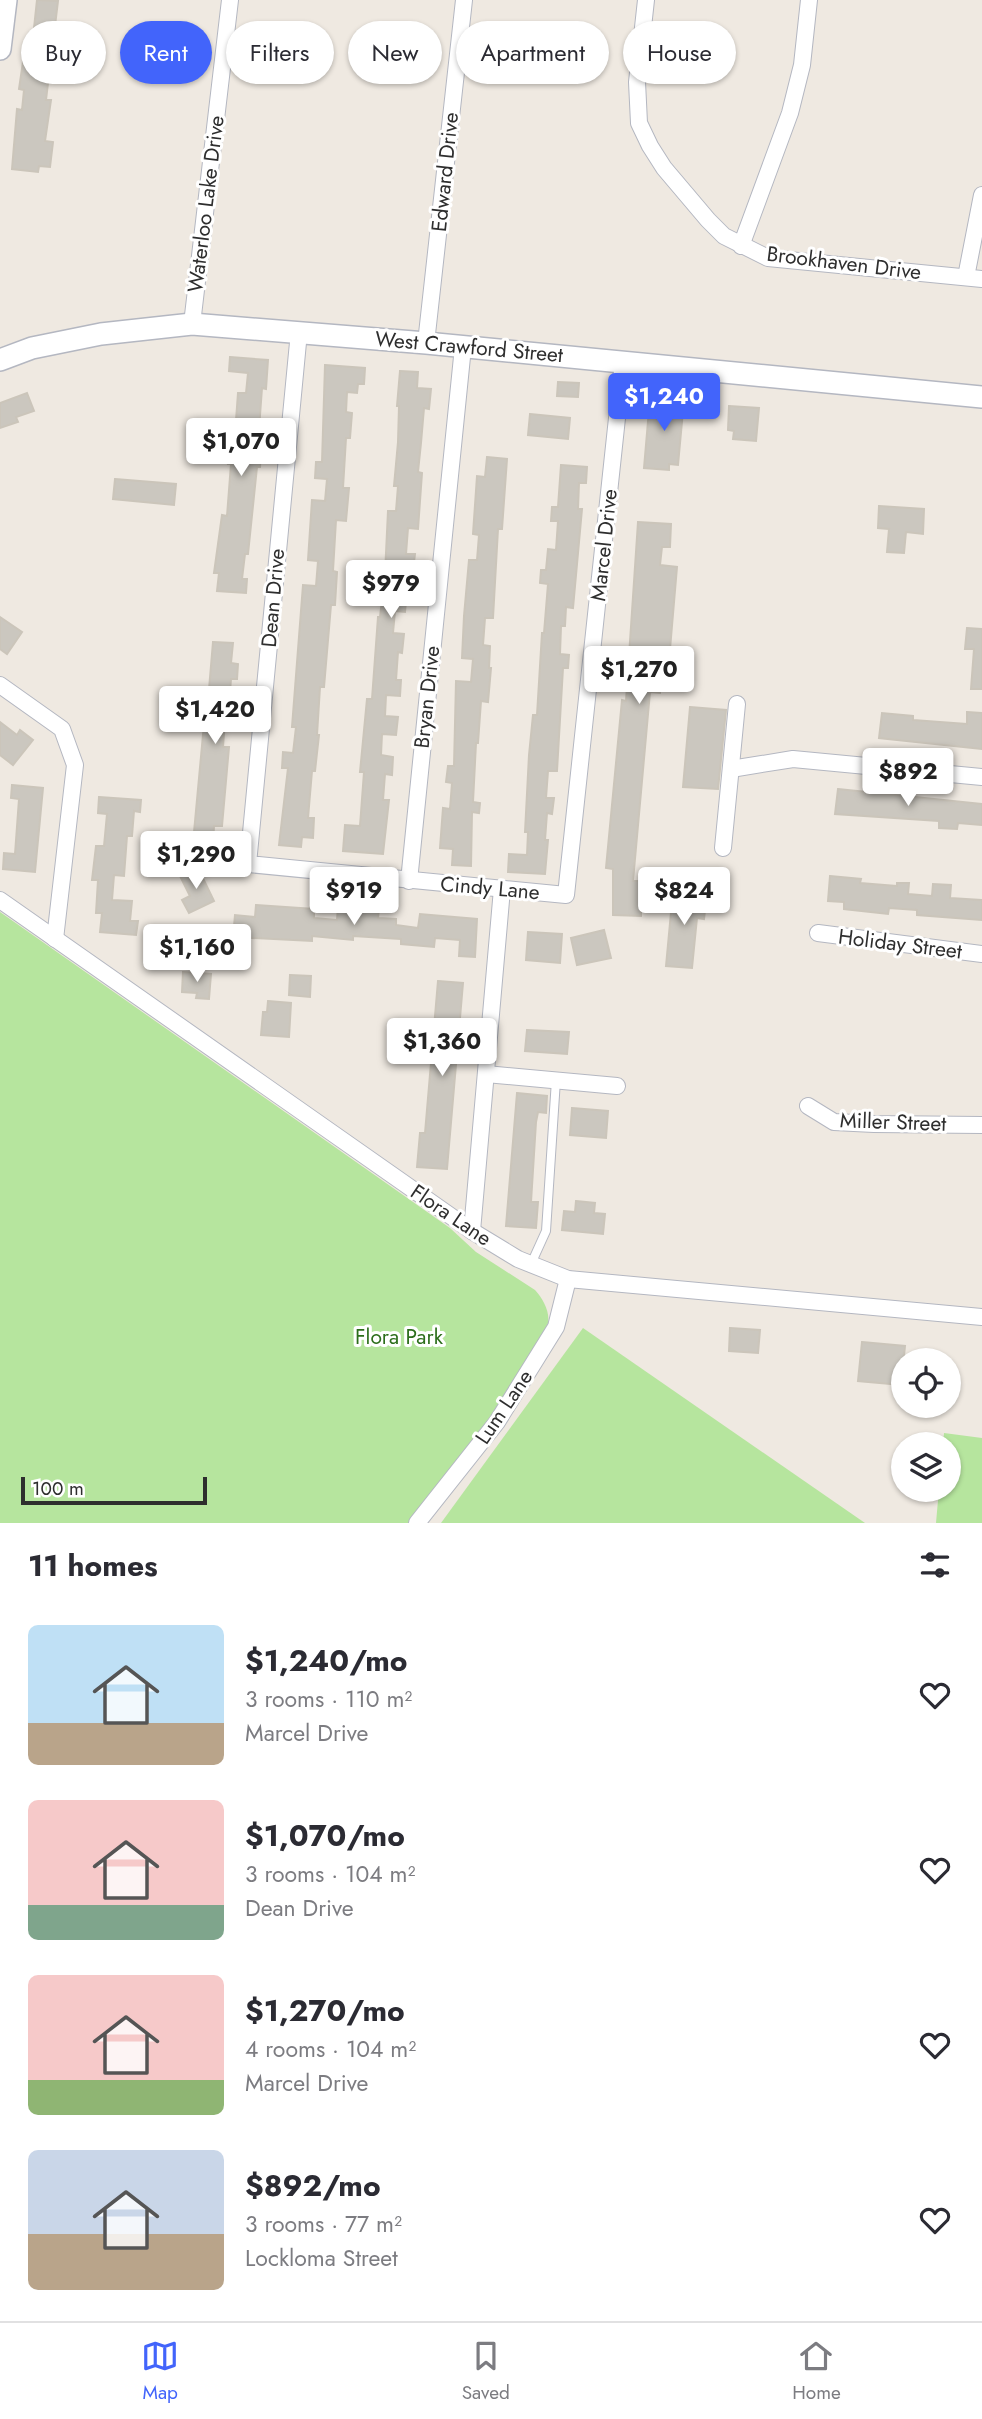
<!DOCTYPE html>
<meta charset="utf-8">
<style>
:root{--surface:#fff;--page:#f2f2f3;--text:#2b2b33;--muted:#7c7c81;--line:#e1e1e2;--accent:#4264fb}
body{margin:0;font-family:Jost,sans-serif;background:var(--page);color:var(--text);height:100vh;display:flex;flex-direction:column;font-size:26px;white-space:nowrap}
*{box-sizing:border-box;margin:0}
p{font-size:23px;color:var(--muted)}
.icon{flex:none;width:38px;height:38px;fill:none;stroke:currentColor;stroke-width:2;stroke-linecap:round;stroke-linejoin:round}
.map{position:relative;height:1523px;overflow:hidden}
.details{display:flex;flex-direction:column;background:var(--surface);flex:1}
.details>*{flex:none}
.banner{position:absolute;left:21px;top:21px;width:942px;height:63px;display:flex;gap:14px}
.fabs{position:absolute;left:891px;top:1348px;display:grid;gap:14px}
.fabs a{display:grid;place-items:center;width:70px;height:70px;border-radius:50%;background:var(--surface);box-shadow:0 2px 5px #0004;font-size:35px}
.scale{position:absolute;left:21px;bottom:18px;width:186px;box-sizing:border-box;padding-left:7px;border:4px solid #2e2e2e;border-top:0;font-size:19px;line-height:24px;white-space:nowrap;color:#2e2e2e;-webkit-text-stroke:5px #fff;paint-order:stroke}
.price{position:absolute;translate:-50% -60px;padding:0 16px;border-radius:7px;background:#fff;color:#222;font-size:23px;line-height:46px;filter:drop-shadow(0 2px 4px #0008)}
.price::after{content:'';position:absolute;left:50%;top:42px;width:21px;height:16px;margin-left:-10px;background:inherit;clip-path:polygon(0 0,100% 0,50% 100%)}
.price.selected{background:var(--accent);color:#fff}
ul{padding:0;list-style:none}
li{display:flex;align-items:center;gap:21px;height:175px;padding:0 28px}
li span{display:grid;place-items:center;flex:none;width:196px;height:140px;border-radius:10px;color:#555}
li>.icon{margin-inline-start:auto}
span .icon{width:84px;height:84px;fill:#fffc;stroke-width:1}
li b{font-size:30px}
h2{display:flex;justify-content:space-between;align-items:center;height:84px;padding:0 28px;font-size:30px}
.tag{padding:0 24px;border-radius:32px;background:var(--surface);box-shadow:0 2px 5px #0004;font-size:24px;line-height:63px}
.tag.selected{background:var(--accent);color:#fff}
.dock{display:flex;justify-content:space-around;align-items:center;height:98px;border-top:2px solid var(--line);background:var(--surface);font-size:19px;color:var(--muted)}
.dock a{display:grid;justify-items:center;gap:4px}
.dock .selected{color:var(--accent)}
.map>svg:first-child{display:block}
</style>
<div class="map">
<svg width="982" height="1523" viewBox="0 0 982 1523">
<rect width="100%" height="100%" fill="#efe9e1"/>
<g fill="#b6e59e">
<path d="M0,912l450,316 26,24 59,38c8,9 15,21 13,33 -4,22 -28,51 -41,69 -30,44 -62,88 -93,131h-414z"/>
<path d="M583,1328l282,195h-424z"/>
<path d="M944,1433l38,5v85h-46l3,-34h9v-45h-5z"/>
</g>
<g fill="#cbc7bf" stroke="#cbc5ba" stroke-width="2">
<path d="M37,0l21,1 -12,99h5l-6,41 8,1 -3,25 -11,-1 -1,6 -26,-3 5,-60 5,1 2,-20 -5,-1 5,-34 7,1z"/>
<path d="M230,357l38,3 -2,29 -4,-1 -3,41h-3l-2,24 7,1 -1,13h-3l-9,87h-3l-3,25h5l-1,14 -29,-2 2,-18h-5l8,-58 5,1 4,-52h-3l3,-31 4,1 3,-41h8l2,-20 -19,-2z"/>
<path d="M325,365l40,3 -1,16h-6l-1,9 -10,-1 -1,20 6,1 -2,25h-4l-3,50h6l-3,33 -10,-1 -3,51 4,1 -2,33h-4l-7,82h-4l-3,48h2l-4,36h-3l-4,47h6l-1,20 -11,-1 -1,10 -22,-2 9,-77h-6l1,-16 10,1 3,-26h-4l11,-142 13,1 2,-25 -10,-1 4,-60 13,1 2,-22 -12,-1 1,-16h6z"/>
<path d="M400,371l18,1 -1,16 14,1 -2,20 -5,-1 -3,35 -3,29 4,1 -4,56 -10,-1 -2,26h9l-2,16h-4l-4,42 -10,-1 -2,22 11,1 -2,19 -4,-1 -2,28h5l-1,16 -14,-1 -1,21 13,1 -2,18 -14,-1 -1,21 12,2 -1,18 -7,-1 -2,26h6l-6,54 -40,-3 2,-26 15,1 4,-54h-4l7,-73h5l6,-82h2l5,-43 3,-63h8l2,-25h-4l4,-44 1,-36h-2z"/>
<path d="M558,382l21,1 -1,14 -21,-1z"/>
<path d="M27,393l7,18 -18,6 2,5 -18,6v-25z"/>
<path d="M650,398l34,2 -6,65 -9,-1v6l-25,-2z"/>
<path d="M729,406l30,2 -3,33 -23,-2 1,-8 -6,-1z"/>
<path d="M530,414l40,4 -2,21 -40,-4z"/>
<path d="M487,457l20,2 -5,70h-4l-5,89h-8l-2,27 7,1 -1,22h2l-3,34 -7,-1 -3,42h-2l-3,59 7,1 -1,10 -7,-1 -1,54 -19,-1 1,-16 -13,-1 3,-40 7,1 2,-26 -6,-1 2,-16h6l2,-85 15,1 2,-23 -11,-1 2,-42 5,-56h8l2,-25 -6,-1 4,-58 8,1z"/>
<path d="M561,465l26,2 -1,16h-7l-1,26h4l-9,99 -7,-1 -1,19h-4l-1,28 9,1 -1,13h-5l-6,103h-9l-2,27h8l-2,16 -5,-1 -2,27h3l-3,34 -37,-2 1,-18 18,1 1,-23h-3l4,-77 4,-40h4l5,-82h2l4,-49 -8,-1 1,-13h5l2,-21 8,1 2,-29h-7l1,-14h6z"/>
<path d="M115,479l61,5 -2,21 -61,-6z"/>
<path d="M879,506l45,3 -1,25 -17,-2 -2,21 -17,-1 2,-23 -11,-1z"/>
<path d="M638,522l33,2 -1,23h-8l-2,18 17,2 -7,82 -7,-1 -3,45 -10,-1 -17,189h9l-1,35 -28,-1v-46l-7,-1 16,-168 4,1z"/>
<path d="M0,617l22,15 -15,22 -7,-5z"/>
<path d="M967,628l15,1v60h-11l3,-40h-9z"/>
<path d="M213,642l20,1 -2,20 7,1 -1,15h-6l-2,25 5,1 -1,16 -8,-1 -2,27h6l-7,79h-8l-1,19 -20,-2 11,-119 2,1z"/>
<path d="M690,707l36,3 -8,79 -35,-2z"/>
<path d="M967,712l15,1v36l-103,-11 3,-25 31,3v4l54,4z"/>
<path d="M0,722l17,13 3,-5 13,10 -20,25 -13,-10z"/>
<path d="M12,785l31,3 -8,84 -32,-3 1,-16 11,1 4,-55 -8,-1z"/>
<path d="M838,789l144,15v21l-24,-2 -1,6 -18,-1v-7l-104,-7z"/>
<path d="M99,797l42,3 -1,12 -6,-1 -2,25h-5l-3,40 -10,-1 -2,25 20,1 -2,20h8l-2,14 -36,-3 2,-19h-6l2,-33h-6l4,-34h8l3,-32 -9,-1z"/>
<path d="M198,868l16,33 -25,12 -7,-13 8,-4 -10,-20z"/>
<path d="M830,876l31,3 -1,4 37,3v-3h12l-1,11 24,2 1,-12 18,1 -1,13 32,2v20l-65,-5v-5l-28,-2 -1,6 -44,-5v-7l-16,-1z"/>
<path d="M673,891l34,2 -3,26 -7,-1 -5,50 -26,-2z"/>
<path d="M256,905l58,4v9l23,2 1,-14 41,3 -1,9 18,1v6l22,3 2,-14 57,5 -2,38 -16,-1 1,-16 -25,-2 -1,9 -33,-3v-5l-48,-3v4l-41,-4v5l-79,-4 2,-22 20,2z"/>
<path d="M604,930l7,28 -34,7 -6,-27z"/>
<path d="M528,932l34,2 -2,29 -34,-3z"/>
<path d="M183,972l28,2 -2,25 -13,-1 1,-5 -15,-1z"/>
<path d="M290,975l21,1 -1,21 -21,-2z"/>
<path d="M438,981l25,2 -16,186 -30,-2 3,-34h5z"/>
<path d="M268,1001l23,2 -2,34 -28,-2 2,-23h4z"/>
<path d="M527,1030l42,2 -2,22 -42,-3z"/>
<path d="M517,1093l30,3 -1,17 -8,-1 -2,10 -5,80h7l-2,26 -30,-2z"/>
<path d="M572,1108l36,3 -2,27 -36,-3z"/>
<path d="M576,1201l19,2 -1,10 11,1 -2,20 -41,-4 2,-19 11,1z"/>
<path d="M730,1328l30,2 -2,23 -29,-2z"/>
<path d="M862,1342l43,4 -4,39 -43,-4z"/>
</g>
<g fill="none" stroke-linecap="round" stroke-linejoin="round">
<g stroke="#b4b7c1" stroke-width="10">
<path id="lane" d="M531,1264l15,-33 10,-151"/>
</g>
<g stroke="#b4b7c1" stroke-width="18">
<g id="street">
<path d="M646,0l-9,82 2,41 11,23 14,22 44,52 16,16 44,22 214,21"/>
<path d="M741,246l49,-133 12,-48 7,-65"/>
<path d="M966,277l16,-82"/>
<path d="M192,324l38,-324"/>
<path d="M299,332l-51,532 318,31 57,-533"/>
<path d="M426,343l38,-343"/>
<path d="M0,685l62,44 13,36 -20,174"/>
<path d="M731,769l62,-10 189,18"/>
<path d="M723,848l14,-144"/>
<path d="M409,881l54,-534"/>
<path d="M0,900l472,331 46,28 50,20 414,38"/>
<path d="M818,933l164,21"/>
<path d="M486,1074l131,12"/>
<path d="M808,1106l26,16 40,2 108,1"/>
<path d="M472,1231l30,-342"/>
<path d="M417,1523l80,-101 59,-95 12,-48"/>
</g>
</g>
<g stroke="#b4b7c1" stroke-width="24">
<g id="secondary">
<path d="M0,49l6,-49"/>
<path d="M0,360l32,-12 69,-14 91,-10 234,19 556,54"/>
</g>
</g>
<use href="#lane" stroke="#fff" stroke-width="8"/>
<use href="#street" stroke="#fff" stroke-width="16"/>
<use href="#secondary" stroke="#fff" stroke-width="21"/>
</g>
<g text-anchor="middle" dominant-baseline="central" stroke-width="6" stroke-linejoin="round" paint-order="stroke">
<g font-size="21" fill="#2e2e2e" stroke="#fff">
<text transform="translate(445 172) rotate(-84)">Edward Drive</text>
<text transform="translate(206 204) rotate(-83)">Waterloo Lake Drive</text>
<text transform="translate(844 263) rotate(7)">Brookhaven Drive</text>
<text transform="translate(469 347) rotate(5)">West Crawford Street</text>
<text transform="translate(604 545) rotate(-84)">Marcel Drive</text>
<text transform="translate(273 598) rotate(-85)">Dean Drive</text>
<text transform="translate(427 697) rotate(-84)">Bryan Drive</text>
<text transform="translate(490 888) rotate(5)">Cindy Lane</text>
<text transform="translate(900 944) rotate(7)">Holiday Street</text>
<text transform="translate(893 1122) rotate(2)">Miller Street</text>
<text transform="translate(451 1215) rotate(34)">Flora Lane</text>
<text transform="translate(504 1407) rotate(-56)">Lum Lane</text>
</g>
<g font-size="21" fill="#2c6e1b" stroke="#fff">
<text x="399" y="1337">Flora Park</text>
</g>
</g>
</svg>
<div class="fabs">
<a><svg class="icon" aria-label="locate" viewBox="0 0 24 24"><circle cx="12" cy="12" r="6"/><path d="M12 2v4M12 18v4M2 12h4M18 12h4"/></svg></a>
<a><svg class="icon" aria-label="layers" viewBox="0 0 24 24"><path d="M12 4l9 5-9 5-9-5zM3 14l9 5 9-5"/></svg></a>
</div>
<div class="scale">100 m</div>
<b class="price selected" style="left:664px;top:433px">$1,240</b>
<b class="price" style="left:241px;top:478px">$1,070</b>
<b class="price" style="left:391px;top:620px">$979</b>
<b class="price" style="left:639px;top:706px">$1,270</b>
<b class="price" style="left:215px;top:746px">$1,420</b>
<b class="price" style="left:908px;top:808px">$892</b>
<b class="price" style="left:196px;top:891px">$1,290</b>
<b class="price" style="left:354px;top:927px">$919</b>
<b class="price" style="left:684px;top:927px">$824</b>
<b class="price" style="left:197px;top:984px">$1,160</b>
<b class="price" style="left:442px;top:1078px">$1,360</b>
<div class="banner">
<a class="tag">Buy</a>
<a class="tag selected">Rent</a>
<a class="tag">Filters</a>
<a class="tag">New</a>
<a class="tag">Apartment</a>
<a class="tag">House</a>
</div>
</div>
<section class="details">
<h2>11 homes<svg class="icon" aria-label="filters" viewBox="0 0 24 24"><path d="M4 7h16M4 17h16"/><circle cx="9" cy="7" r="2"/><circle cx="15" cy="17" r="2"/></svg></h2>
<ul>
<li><span style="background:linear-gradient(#bfe0f5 70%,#b9a48a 0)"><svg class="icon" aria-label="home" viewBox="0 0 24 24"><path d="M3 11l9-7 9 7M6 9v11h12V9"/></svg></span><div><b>$1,240/mo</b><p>3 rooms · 110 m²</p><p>Marcel Drive</p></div><svg class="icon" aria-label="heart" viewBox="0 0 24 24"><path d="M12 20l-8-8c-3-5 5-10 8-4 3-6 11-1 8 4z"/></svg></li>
<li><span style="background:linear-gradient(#f6c9c9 75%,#7fa58c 0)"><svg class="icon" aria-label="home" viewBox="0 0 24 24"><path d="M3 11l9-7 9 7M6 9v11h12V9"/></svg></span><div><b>$1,070/mo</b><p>3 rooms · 104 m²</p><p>Dean Drive</p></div><svg class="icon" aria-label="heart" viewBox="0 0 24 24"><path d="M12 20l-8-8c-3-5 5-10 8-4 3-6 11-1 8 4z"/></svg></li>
<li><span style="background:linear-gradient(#f6c9c9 75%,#8fb573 0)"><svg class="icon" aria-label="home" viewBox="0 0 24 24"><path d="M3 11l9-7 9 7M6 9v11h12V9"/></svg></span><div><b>$1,270/mo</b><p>4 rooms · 104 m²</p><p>Marcel Drive</p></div><svg class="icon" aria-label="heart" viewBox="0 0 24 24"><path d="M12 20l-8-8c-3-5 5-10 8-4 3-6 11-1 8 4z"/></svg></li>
<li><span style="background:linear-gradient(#c9d6e8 60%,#b9a48a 0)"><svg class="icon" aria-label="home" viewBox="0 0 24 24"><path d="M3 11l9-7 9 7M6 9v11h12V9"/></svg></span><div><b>$892/mo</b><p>3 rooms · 77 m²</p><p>Lockloma Street</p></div><svg class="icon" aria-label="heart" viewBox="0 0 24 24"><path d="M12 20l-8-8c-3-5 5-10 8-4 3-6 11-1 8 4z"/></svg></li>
</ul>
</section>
<nav class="dock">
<a class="selected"><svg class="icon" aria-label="map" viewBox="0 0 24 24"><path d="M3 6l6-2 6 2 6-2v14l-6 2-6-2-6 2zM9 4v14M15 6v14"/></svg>Map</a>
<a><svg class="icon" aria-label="saved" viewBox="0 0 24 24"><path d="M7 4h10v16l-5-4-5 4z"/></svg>Saved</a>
<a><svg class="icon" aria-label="home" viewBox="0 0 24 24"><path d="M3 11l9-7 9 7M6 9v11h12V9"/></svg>Home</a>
</nav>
